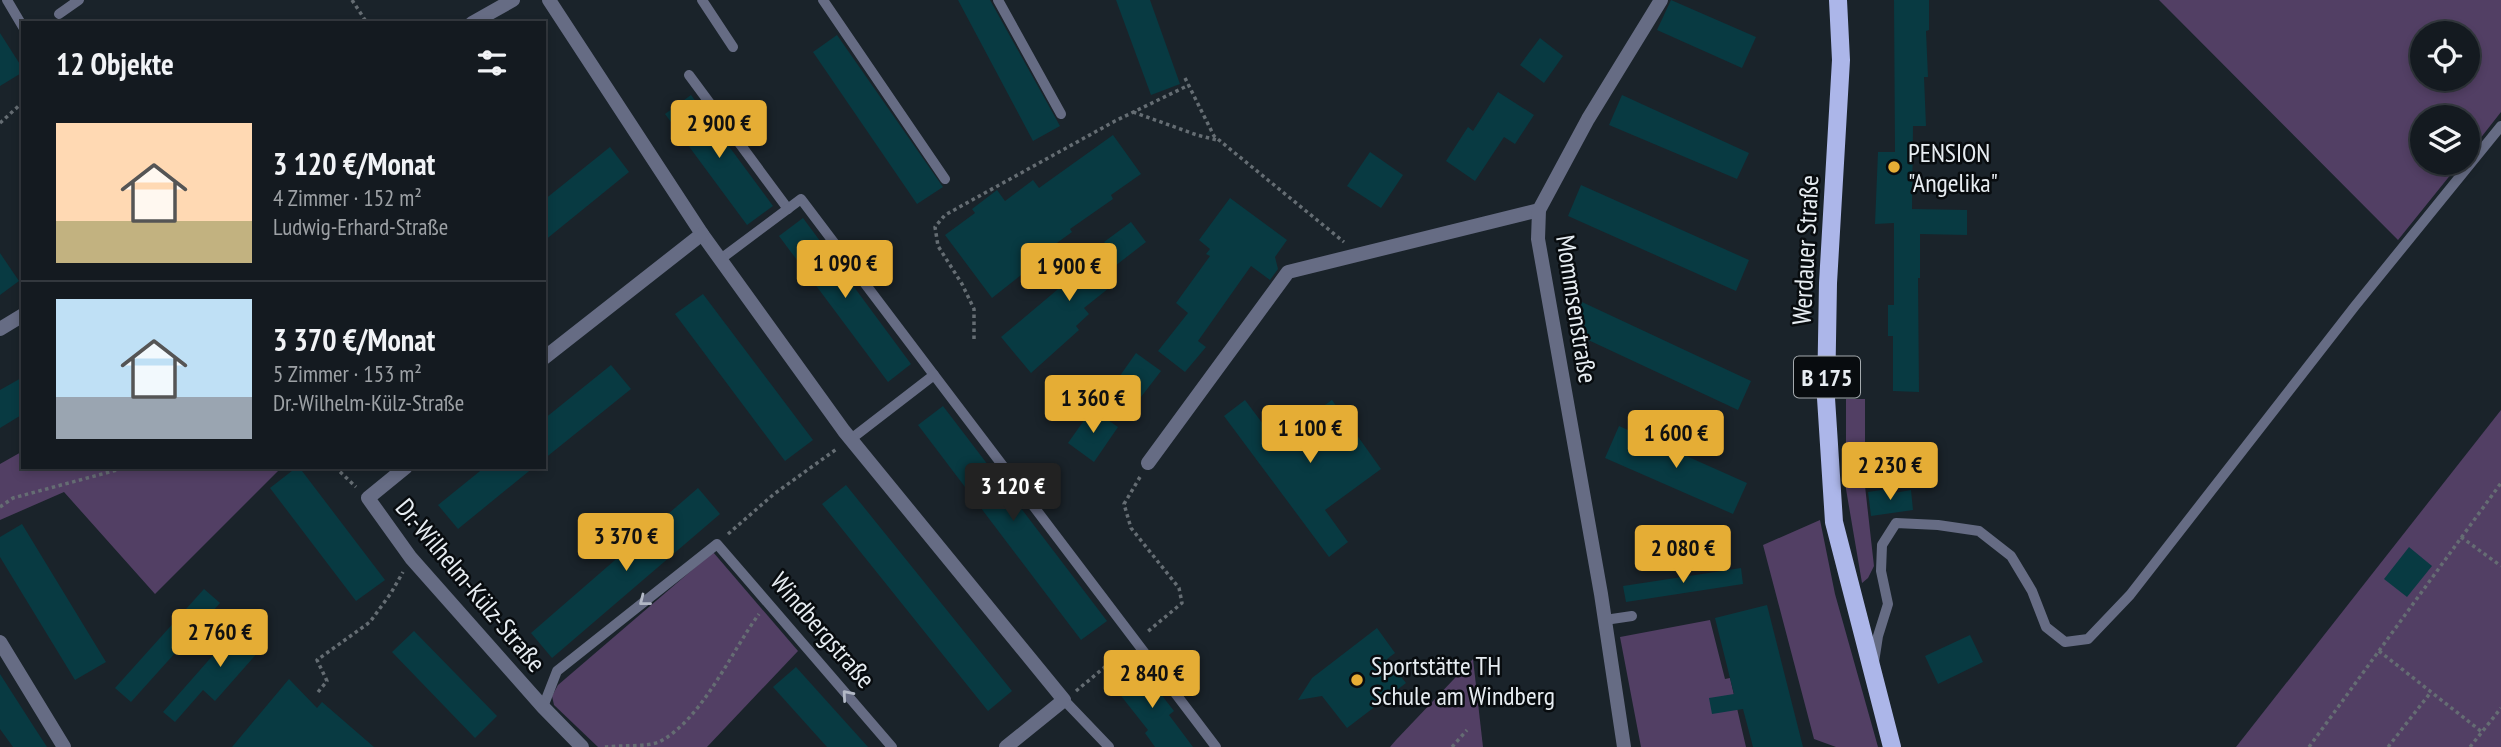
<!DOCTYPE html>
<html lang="de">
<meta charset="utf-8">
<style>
:root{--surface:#141a20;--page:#1d2329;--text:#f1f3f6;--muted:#9da1a5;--line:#33383e;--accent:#e5ad35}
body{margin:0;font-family:"PT Sans Narrow",sans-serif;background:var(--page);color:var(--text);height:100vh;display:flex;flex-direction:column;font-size:26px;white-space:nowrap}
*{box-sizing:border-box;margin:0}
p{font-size:23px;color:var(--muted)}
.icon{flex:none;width:38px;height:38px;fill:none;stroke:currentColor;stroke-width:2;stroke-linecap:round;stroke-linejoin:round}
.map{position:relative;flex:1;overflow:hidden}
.drawer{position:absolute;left:21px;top:21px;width:525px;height:448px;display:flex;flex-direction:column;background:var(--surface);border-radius:0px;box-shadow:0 4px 10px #0003,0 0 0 2px var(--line)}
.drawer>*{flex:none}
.tools{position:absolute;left:2410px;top:21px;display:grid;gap:14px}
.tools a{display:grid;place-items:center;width:70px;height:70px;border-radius:50%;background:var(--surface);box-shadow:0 4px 10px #0003,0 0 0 2px var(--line);font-size:35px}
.price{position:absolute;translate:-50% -60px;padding:0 16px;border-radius:7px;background:var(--accent);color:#111;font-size:23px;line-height:46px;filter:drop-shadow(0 2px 4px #0008)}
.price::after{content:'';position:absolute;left:50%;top:42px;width:21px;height:16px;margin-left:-10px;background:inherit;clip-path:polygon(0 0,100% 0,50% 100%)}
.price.active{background:#222;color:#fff}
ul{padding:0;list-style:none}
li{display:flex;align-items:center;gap:21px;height:175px;padding:0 35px}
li+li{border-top:2px solid var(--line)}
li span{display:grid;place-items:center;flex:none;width:196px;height:140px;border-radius:0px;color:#555}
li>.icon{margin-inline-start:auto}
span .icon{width:84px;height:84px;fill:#fffc;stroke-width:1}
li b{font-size:30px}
h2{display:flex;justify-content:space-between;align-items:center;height:84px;padding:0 35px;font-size:30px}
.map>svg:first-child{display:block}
</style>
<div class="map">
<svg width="2501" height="747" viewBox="0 0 2501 747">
<rect width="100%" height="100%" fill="#1a232a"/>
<g fill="#523f64" fill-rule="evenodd">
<path d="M2159,0h342v112l-33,42v-37h-46v46h38l-62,77zM2422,33h46v46h-46z"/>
<path d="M1846,399h19v87l9,80 -6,12 -6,5 -16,-94z"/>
<path d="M2501,410v337h-265z"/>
<path d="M23,451v16h259l-127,127 -91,-102 -64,28v-56z"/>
<path d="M1820,520l15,74 43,153h-42l-22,-8 -51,-194z"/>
<path d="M713,552l85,99 -91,96h-109l-44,-42 -2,-9 6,-11z"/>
<path d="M1710,620l15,59 5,-1 16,69h-105l-21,-110z"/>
<path d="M1473,659l10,88h-93l6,-7z"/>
</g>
<g fill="#083a42">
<path d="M958,0h32l70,126 -27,15z"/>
<path d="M1116,0h34l30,84 -29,11z"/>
<path d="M1671,0l85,37 -14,31 -85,-38z"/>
<path d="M1894,0h35v30l-3,1 2,46h-4l2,49h-13l-1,83 55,1v25l-47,-1v44h-2l1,114 -26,-1v-55h-5v-31h6v-82l-19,1 3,-72h17z"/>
<path d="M0,33l23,36v3l-23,14z"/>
<path d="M837,35l106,152 -26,17 -104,-152z"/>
<path d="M1540,38l23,18 -19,27 -24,-18z"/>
<path d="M1498,92l36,23 -19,29 -11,-7 -29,44 -29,-20 22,-34 5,4z"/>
<path d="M691,95l82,111 -26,19 -82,-111z"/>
<path d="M1622,95l127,58 -12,26 -128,-54z"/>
<path d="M1113,135l28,39 -30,21 2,4 -43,30 2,3 -29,21 2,3 -53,42 -47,-63 30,-22 -3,-4 25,-19 8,11 28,-21 6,8z"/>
<path d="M610,147l19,25 -85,69v-41z"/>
<path d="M1370,152l33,23 -22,33 -34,-22z"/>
<path d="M1581,185l168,75 -13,31 -168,-75z"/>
<path d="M1230,198l57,42 -12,17 3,12 -8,11 -19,-14 -53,75 8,6 -21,25 -27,-21 30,-38 -12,-10 34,-47 -4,-2 4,-5 -11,-9z"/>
<path d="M803,218l108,146 -23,18 -109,-146z"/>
<path d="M1131,222l15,20 -40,31 8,11 -30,24 5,6 -13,12 3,4 -48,43 -30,-36 107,-90 -4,-5z"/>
<path d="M0,253l19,28 -19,14z"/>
<path d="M703,294l110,146 -28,21 -110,-147z"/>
<path d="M1582,302l169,79 -13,29 -169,-79z"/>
<path d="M1136,353l25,18 -20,26 -24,-17z"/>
<path d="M611,365l20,24 -87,70v-40z"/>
<path d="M23,377v37l-23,14v-38z"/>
<path d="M1245,400l30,40 57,-40 49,69 -56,41 23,32 -19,15 -105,-141z"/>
<path d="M943,406l164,215 -26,19 -163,-215z"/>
<path d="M1092,409l26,18 -24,35 -26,-19z"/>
<path d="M1619,426l128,57 -14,31 -128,-56z"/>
<path d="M297,467h2l86,113 -29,21 -86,-113z"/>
<path d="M485,467h49l-76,62 -20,-24z"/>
<path d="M846,485l166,206 -24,20 -166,-207z"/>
<path d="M698,488l22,26 -168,144 -21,-25z"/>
<path d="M1888,489v5l23,-4 2,20 -42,6 -3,-24z"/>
<path d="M22,524l84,138 -31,18 -75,-123v-20z"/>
<path d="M2409,547l23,19 -25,31 -23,-18z"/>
<path d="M1741,568l2,16 -117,18 -3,-16z"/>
<path d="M204,589l16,14 -89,99 -16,-14z"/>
<path d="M1767,605l36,142h-50l-10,-38 -31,5 -3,-16 25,-4 -19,-76z"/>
<path d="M244,620l24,21 -53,60 -12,-11 -28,32 -12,-10z"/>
<path d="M1377,628l18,25 -8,6 19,24 -59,45 -25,-32 -24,4 14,-22z"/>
<path d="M414,631l83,85 -22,22 -83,-86z"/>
<path d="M1970,635l13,27 -45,22 -13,-28z"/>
<path d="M1139,666l35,45 -5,4 24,32h-38l-10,-14 3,-3 -34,-43z"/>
<path d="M796,667l72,80h-41l-54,-60z"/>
<path d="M0,674l34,53 13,20h-34l-13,-18z"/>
<path d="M289,679l28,29 5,-6 52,45h-142z"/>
</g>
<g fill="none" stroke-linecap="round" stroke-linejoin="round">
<g stroke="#656d73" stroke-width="3.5" stroke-dasharray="3.5 3.5" stroke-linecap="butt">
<path d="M352,0l15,23"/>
<path d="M1185,78l29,58 130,106"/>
<path d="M1133,112l64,23 20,5"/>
<path d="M0,123l23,-21"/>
<path d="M974,339v-30l-12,-25 -24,-38 -3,-19 10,-12 170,-94 74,-36"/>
<path d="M335,467l21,20"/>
<path d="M1140,477l-16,27 7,24 48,60 3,15 -36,30"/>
<path d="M0,507l13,-9 115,-31"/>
<path d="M728,534l46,-40 64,-46"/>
<path d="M2461,537l40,29"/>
<path d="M2379,651l103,81"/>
<path d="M1076,691l48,-40"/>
<path d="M318,692l9,-11 -10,-21 53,-38 21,-29 12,-21"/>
<path d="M605,747c16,-2 41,0 54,-5 43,-22 72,-90 100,-128"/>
<path d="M1452,747l15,-17"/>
<path d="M2309,747l192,-264"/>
<path d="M2388,747l43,-55"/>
<path d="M2470,747l31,-39"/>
</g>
<g stroke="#666c84" stroke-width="10">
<path d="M7,0l16,27"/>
<path d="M702,0l31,47"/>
<path d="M823,0l122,179"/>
<path d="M998,0l63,114"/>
<path d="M59,14l20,-14"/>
<path d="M689,75l99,134"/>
<path d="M722,258l79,-59 133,176"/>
<path d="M851,439l83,-64 282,372"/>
<path d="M1605,620l27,-4"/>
<path d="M1874,662l4,-26 10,-32 -7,-33 1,-26 14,-22 42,2 41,6 32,25 21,35 14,36 19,15 23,-3 42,-44 225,-289 146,-180"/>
<path d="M1064,700l45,47"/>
<path d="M543,707l14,-36 160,-127 175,203"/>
</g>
<g stroke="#666c84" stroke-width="14">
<path d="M549,0l153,234 142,197 220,269 -58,47"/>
<path d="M472,23l41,-23"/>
<path d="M0,329l23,-14"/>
<path d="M544,358l158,-124"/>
<path d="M1148,463l140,-191 251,-62"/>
<path d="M406,467l-38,31 43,60 132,149 39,40"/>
<path d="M0,642l64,105"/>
<path d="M1624,747l-23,-153 -63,-355 1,-29 49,-91 73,-119"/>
</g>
<path stroke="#acb6e9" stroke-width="18" d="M1838,0l3,60 -13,223 -2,115 8,124 58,225"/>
</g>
<defs><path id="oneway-chevron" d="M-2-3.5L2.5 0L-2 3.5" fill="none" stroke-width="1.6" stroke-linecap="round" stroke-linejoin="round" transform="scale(1.75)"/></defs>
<g stroke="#b3b9c6">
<use href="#oneway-chevron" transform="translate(644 601) rotate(142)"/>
<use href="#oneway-chevron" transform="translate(847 695) rotate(-131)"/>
</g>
<g fill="#e5ad35" stroke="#080c0f" stroke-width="2.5">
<circle cx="1894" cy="167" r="7"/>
<circle cx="1357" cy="680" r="7"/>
</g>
<g text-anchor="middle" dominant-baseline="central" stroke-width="5" stroke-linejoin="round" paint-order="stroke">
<rect fill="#080c0f" stroke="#a4aaae" stroke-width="2" x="1794" y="356.5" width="66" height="41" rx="5"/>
<g font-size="24" font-weight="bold" fill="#e7edf2">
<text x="1827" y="377">B 175</text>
</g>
<g font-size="26" fill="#e7edf2" stroke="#080c0f" text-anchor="start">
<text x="1908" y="152">PENSION<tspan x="1908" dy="30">"Angelika"</tspan></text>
<text x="1371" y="665">Sportstätte TH<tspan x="1371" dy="30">Schule am Windberg</tspan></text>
</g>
<g font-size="26" fill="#e7edf2" stroke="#080c0f">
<text transform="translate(1805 250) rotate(-87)">Werdauer Straße</text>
<text transform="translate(1577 309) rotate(81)">Mommsenstraße</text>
<text transform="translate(471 585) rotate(50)">Dr.-Wilhelm-Külz-Straße</text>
<text transform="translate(823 630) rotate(49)">Windbergstraße</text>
</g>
</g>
</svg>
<div class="tools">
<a><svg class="icon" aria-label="locate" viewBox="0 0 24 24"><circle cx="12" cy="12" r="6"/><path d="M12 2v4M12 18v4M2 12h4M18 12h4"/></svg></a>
<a><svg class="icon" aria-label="layers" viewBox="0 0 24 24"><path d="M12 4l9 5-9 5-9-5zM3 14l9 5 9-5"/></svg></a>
</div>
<b class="price" style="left:719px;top:160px">2 900 €</b>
<b class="price" style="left:845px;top:300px">1 090 €</b>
<b class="price" style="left:1069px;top:303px">1 900 €</b>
<b class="price" style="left:1093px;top:435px">1 360 €</b>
<b class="price" style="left:1310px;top:465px">1 100 €</b>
<b class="price" style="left:1676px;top:470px">1 600 €</b>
<b class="price" style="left:1890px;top:502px">2 230 €</b>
<b class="price active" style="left:1013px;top:523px">3 120 €</b>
<b class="price" style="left:626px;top:573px">3 370 €</b>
<b class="price" style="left:1683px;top:585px">2 080 €</b>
<b class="price" style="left:220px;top:669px">2 760 €</b>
<b class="price" style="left:1152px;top:710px">2 840 €</b>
<section class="drawer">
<h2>12 Objekte<svg class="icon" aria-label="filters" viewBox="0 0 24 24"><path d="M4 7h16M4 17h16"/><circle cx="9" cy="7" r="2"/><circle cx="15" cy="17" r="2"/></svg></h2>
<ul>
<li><span style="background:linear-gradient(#ffd9b3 70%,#c2b280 0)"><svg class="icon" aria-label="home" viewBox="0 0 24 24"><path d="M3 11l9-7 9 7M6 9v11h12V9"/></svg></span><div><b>3 120 €/Monat</b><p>4 Zimmer · 152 m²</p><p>Ludwig-Erhard-Straße</p></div></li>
<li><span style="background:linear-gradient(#bfe0f5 70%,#9aa5b1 0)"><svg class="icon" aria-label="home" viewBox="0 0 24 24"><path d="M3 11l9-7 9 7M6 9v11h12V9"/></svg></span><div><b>3 370 €/Monat</b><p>5 Zimmer · 153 m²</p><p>Dr.-Wilhelm-Külz-Straße</p></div></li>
</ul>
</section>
</div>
